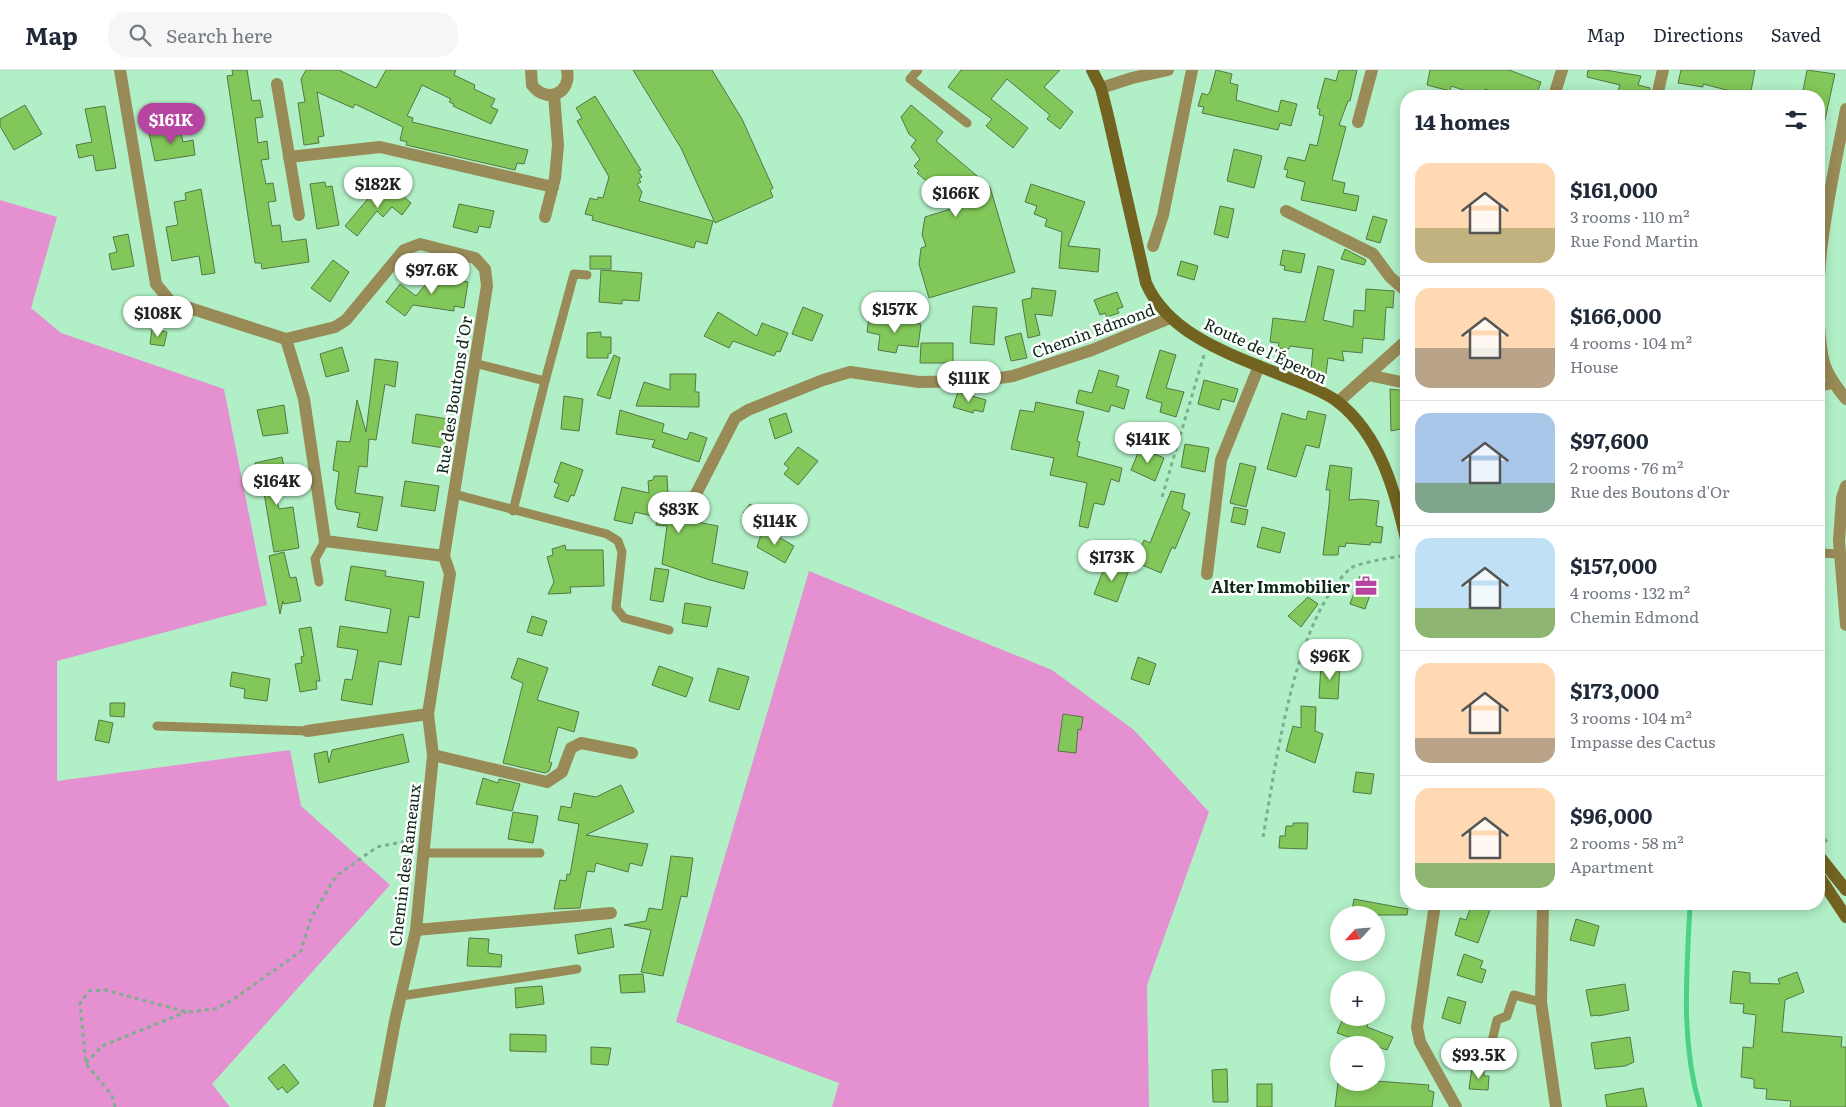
<!DOCTYPE html>
<meta charset="utf-8">
<style>
:root{--surface:#fff;--page:#f6f6f7;--text:#1f2937;--muted:#747a83;--line:#e0e1e3;--accent:#b545a1}
body{margin:0;font-family:Literata,serif;background:var(--page);color:var(--text);height:100vh;display:flex;flex-direction:column;font-size:19px;white-space:nowrap}
*{box-sizing:border-box;margin:0}
p{font-size:16px;color:var(--muted)}
.icon{flex:none;width:28px;height:28px;fill:none;stroke:currentColor;stroke-width:2;stroke-linecap:round;stroke-linejoin:round}
.map{position:relative;flex:1;overflow:hidden}
.drawer{position:absolute;left:1400px;top:20px;width:425px;height:820px;display:flex;flex-direction:column;background:var(--surface);border-radius:20px;box-shadow:0 2px 12px #0003}
.drawer>*{flex:none}
.needle{width:32px;rotate:244deg}
.controls{position:absolute;left:1330px;top:836px;display:grid;gap:10px}
.controls a{display:grid;place-items:center;width:55px;height:55px;border-radius:50%;background:var(--surface);box-shadow:0 2px 12px #0003;font-size:25px}
.price{position:absolute;translate:-50% -42px;padding:0 11px;border-radius:18px;background:#fff;color:#222;font-size:16px;line-height:32px;filter:drop-shadow(0 1px 2px #0008)}
.price::after{content:'';position:absolute;left:50%;top:30px;width:15px;height:11px;margin-left:-8px;background:inherit;clip-path:polygon(0 0,100% 0,50% 100%)}
.price.current{background:var(--accent);color:#fff}
ul{padding:0;list-style:none}
li{display:flex;align-items:center;gap:15px;height:125px;padding:0 15px}
li+li{border-top:1px solid var(--line)}
li span{display:grid;place-items:center;flex:none;width:140px;height:100px;border-radius:15px;color:#555}
li>.icon{margin-inline-start:auto}
span .icon{width:60px;height:60px;fill:#fffc;stroke-width:1}
li b{font-size:21px}
h2{display:flex;justify-content:space-between;align-items:center;height:60px;padding:0 15px;font-size:21px}
header{display:flex;align-items:center;gap:30px;box-sizing:border-box;height:70px;padding:0 25px;background:var(--surface);border-bottom:1px solid var(--line)}
header strong{font-size:24px}
nav{display:flex;gap:28px;margin-inline-start:auto;font-size:18px}
.search{width:350px;height:45px;background:var(--page);display:flex;align-items:center;gap:12px;box-sizing:border-box;padding:0 18px;border-radius:20px;color:var(--muted);font-size:19px}
.map>svg:first-child{display:block}
</style>
<header>
<strong>Map</strong>
<div class="search"><svg class="icon" aria-label="search" viewBox="0 0 24 24"><circle cx="10" cy="10" r="6"/><path d="M15 15l6 6"/></svg>Search here</div>
<nav><a>Map</a><a>Directions</a><a>Saved</a></nav>
</header>
<div class="map">
<svg width="1846" height="1037" viewBox="0 0 1846 1037">
<rect width="100%" height="100%" fill="#b1efc6"/>
<g fill="#e490d1">
<path d="M0,130l57,17 -26,91 30,25 163,56 43,216 -210,56v120l233,-31 11,56 89,79 -178,199 18,23h-230z"/>
<path d="M809,501l243,99 82,60 75,82 -62,173 2,122h-317l7,-24 -163,-61z"/>
</g>
<g fill="none" stroke-linecap="round" stroke-linejoin="round">
<path stroke="#4bd287" stroke-width="5" d="M1690,834c-3,68 -10,136 10,203"/>
</g>
<g fill="#82c759" stroke="#567744">
<path d="M232,0h15l5,31 8,-1 3,17 -8,1 3,25 9,-2 2,18 -8,1 5,24 7,-1 3,18 -8,1 4,24 8,-1 2,17 24,-3 3,23 -47,7 -1,-6h-6l-28,-187 6,-1z"/>
<path d="M306,0h33l37,18 10,-18h70l-2,5 21,10 -1,4 21,10 -4,8 7,3 -7,14 -38,-18 1,-2 -5,-2 2,-3 -29,-14 -15,31 6,2 -1,4 116,28 -4,14 -7,-1 -2,7 -109,-25 1,-3 -7,-2 3,-13 -48,-23 -2,4 -36,-16 7,44 -6,1 1,6 -15,2 -6,-42 7,-1 -4,-23z"/>
<path d="M633,0h79l30,49 31,69 -3,2 3,7 -58,26 -34,-75z"/>
<path d="M961,0h99l-16,17 29,25 -13,17 -13,-10 3,-4 -43,-36 -16,20 37,29 -15,20 -27,-22 6,-7 -44,-32z"/>
<path d="M1216,0l16,4 -2,9 8,2 -2,15 42,12 3,-12 16,4 -6,22 -11,-3 -2,7 -76,-17 2,-6 -6,-1 4,-13 5,2 3,-3z"/>
<path d="M1339,0h18l-7,31h-2l-9,24 7,2 -14,53 13,3 -2,10 16,3 -3,15 -55,-11 4,-18 -19,-5 2,-7 -4,-1 4,-12 17,4 5,-17 7,2 7,-30 -5,-1 1,-6 -3,-1 8,-30 11,3z"/>
<path d="M1430,0h79l32,12 -5,14h-33l-18,-7 -3,7 -31,-10 -1,5 -23,-6z"/>
<path d="M1588,0h17l36,6 -3,9 12,3 -1,8h-33l4,-11 -33,-8z"/>
<path d="M1681,0h74l-5,26 -47,-12v3l-25,-4z"/>
<path d="M1807,0l28,4 -11,50 -5,-1v-27h-17z"/>
<path d="M595,26l46,74 -3,1 4,6 -3,2 2,3 -4,2 5,8 -3,9 74,20 -6,23 -11,-3 -2,7 -102,-28 1,-4 -8,-2 5,-16 7,2 1,-3 5,1 6,-21 -32,-56 5,-3 -6,-10z"/>
<path d="M25,35l17,29 -28,16 -14,-24v-7z"/>
<path d="M911,35l32,27 -7,9 54,46 25,85 -86,26 -10,-34 2,-16 5,-2 -4,-11 3,-18 32,-10 -40,-34 2,-2 -5,-5 6,-7 -9,-12 5,-7 -7,-6 -8,-17z"/>
<path d="M105,36l11,62 -20,3 -3,-16 -14,3 -3,-13 16,-3 -7,-33z"/>
<path d="M180,57l3,15 10,-2 2,15 -40,6 -6,-28z"/>
<path d="M1234,79l28,7 -8,32 -27,-7z"/>
<path d="M325,112l1,5 6,-1 7,39 -22,4 -7,-45z"/>
<path d="M1031,114l54,18 -17,44 32,3 -2,23 -39,-4 3,-36 -17,-6 2,-7 -13,-5 3,-8 -12,-4z"/>
<path d="M390,115l21,18 -9,12 -10,-8 -9,10 -6,-6 -20,25 -12,-10 27,-32 7,5z"/>
<path d="M201,119l14,84 -13,2 -3,-19 -27,5 -6,-34 12,-2 -4,-23 12,-2 -1,-7z"/>
<path d="M459,134l35,7 -4,17 -11,-2 -2,7 -24,-6z"/>
<path d="M1220,136l14,3 -6,29 -14,-4z"/>
<path d="M1373,146l14,4 -7,23 -14,-4z"/>
<path d="M128,164l6,32 -22,4 -3,-16 8,-2 -4,-15z"/>
<path d="M1345,179l21,11 -2,5 -23,-6z"/>
<path d="M1283,180l22,4 -4,19 -17,-3 1,-4 -5,-1z"/>
<rect x="590" y="186" width="21" height="13"/>
<path d="M333,190l16,12 -19,30 -19,-14z"/>
<path d="M1181,191l17,5 -4,14 -17,-5z"/>
<path d="M1318,196l16,4 -11,50 30,7 1,-17 11,1 1,-22 28,2 -1,17 -7,-1 -2,33 -21,-2 -1,15 -20,-2 2,10 -16,-3 -2,16 -15,-5 2,-20 -23,-3 -1,3 -11,-1 1,-5 -9,-1 3,-24 32,4z"/>
<path d="M601,200l41,3 -3,28 -17,-1v4l-23,-2z"/>
<path d="M445,203l18,2 -1,6 6,1 -4,26 -10,-2v5l-41,-6 -8,11 -19,-14 14,-18 16,12 14,-17 11,6z"/>
<path d="M1032,218l24,3 -4,25 -17,-2 5,21 -12,3 -6,-38 9,-2z"/>
<path d="M1117,222l6,15 -6,2 2,4 -12,4 -2,-4 -5,2 -6,-15z"/>
<path d="M973,236l24,2 -3,37 -24,-2z"/>
<path d="M803,237l20,8 -11,26 -20,-7z"/>
<path d="M718,242l39,24 5,-13 26,10 -8,19 -3,-1 -3,5 -41,-15 -4,7 -25,-12z"/>
<path d="M869,248l52,6 -3,23 -20,-2 -2,8 -18,-3 2,-15 -13,-3z"/>
<path d="M152,259l15,3 -3,14 -14,-2z"/>
<path d="M601,262v5h10v16l-3,1v4h-21v-25z"/>
<path d="M1021,263l6,25 -16,3 -6,-24z"/>
<path d="M921,273h32v20h-33z"/>
<path d="M342,277l7,24 -23,6 -6,-23z"/>
<path d="M1160,280l16,5 -10,33 18,4 -8,25 -16,-5 2,-9 -16,-5z"/>
<path d="M614,285l6,3 -10,41 -13,-4z"/>
<path d="M375,289l23,3 -3,25 -10,-3 -9,56 -7,-1 -2,28 -8,-1 -4,27 28,4 -6,34 -20,-4 3,-14 -23,-4 -2,-6 4,-31 -6,-2 4,-29 13,1 7,-42 9,32z"/>
<path d="M1099,300l20,6 -3,10 13,4 -5,19 -13,-4 -2,7 -33,-9 3,-13 13,3z"/>
<path d="M670,304h26l-1,18h4v15l-63,-1 8,-24 26,8z"/>
<path d="M1204,310l34,9 -4,13 -12,-3 -3,11 -21,-6z"/>
<path d="M1390,319l16,2v37l-15,3z"/>
<path d="M958,322l28,8 -3,12 -9,-2 -1,3 -20,-6z"/>
<path d="M564,326l19,3 -4,32 -18,-2z"/>
<path d="M1036,332l48,10 -7,29 3,1 -3,14 45,12 -3,14 -8,-3 -7,26 -10,-2 -6,25 -9,-2 8,-43 -37,-8 4,-17 -43,-9 9,-39 14,2z"/>
<path d="M284,335l4,28 -25,3 -6,-26z"/>
<path d="M620,340l44,14 -2,8 25,8 3,-8 17,6 -8,24 -47,-15 3,-7 -39,-6z"/>
<path d="M1308,341l18,4 -7,33 -13,-3 -10,32 -29,-8 15,-56 24,7z"/>
<path d="M786,343l6,19 -17,7 -6,-20z"/>
<path d="M416,344l32,5 -4,29 -32,-5z"/>
<path d="M1185,374l24,4 -4,24 -24,-5z"/>
<path d="M798,377l20,14 -20,24 -14,-11 5,-6 -5,-4z"/>
<path d="M1140,378l24,10 -9,23 -24,-11z"/>
<path d="M282,387l5,25 -14,2 6,25 14,-2 6,41 -25,4 -10,-59 -3,1 -6,-31z"/>
<path d="M561,392l22,8 -9,26 -3,-1 -3,7 -14,-5 5,-13 -5,-2z"/>
<path d="M1240,393l16,4 -10,40 -16,-4z"/>
<path d="M1330,395l22,3 -3,32 12,-1 18,2 -3,25 7,1 -2,16 -10,-1 -1,3 -24,-2 -1,4 -6,-1 -1,9h-15l6,-51 1,-14h-4z"/>
<path d="M654,406h13l2,39 29,4 4,4 16,3 -6,37 36,9 -4,17 -34,-9 -48,-16 5,-38 -11,-1 1,-8 -22,-5 -3,12 -18,-4 8,-33 27,6 -1,-12 5,-1z"/>
<path d="M405,411l34,5 -4,25 -34,-5z"/>
<path d="M1171,421l14,3 -3,15 8,4 -15,36 -3,-2 -11,26 -26,-11 9,-22 6,3z"/>
<path d="M750,434l19,15 -7,9 -19,-15z"/>
<path d="M1234,437l14,3 -3,15 -14,-3z"/>
<path d="M1262,457l23,6 -5,20 -23,-6z"/>
<path d="M763,458l31,18 -9,17 -28,-16z"/>
<path d="M565,475l1,5h37l1,36 -34,1 1,6 -23,1 6,-12 -7,-25 6,-2 -1,-6z"/>
<path d="M284,482l6,26 6,-1 5,24 -17,3 -1,-3 -3,13 -11,-58z"/>
<path d="M1107,491l22,9 -12,32 -23,-8z"/>
<path d="M351,496l35,5 -1,5 39,6 -5,36 -10,-2 -8,49 -22,-4 -7,44 -31,-5 4,-21 7,1 6,-30 -21,-3 3,-21 47,7 4,-24 -46,-9z"/>
<path d="M655,498l14,2 -6,32 -13,-2z"/>
<path d="M1360,506l15,5 -10,28 -15,-5z"/>
<path d="M1308,527l10,7 -17,23 -13,-11z"/>
<path d="M685,533l26,4 -4,20 -25,-4z"/>
<path d="M532,546l15,5 -5,15 -15,-4z"/>
<path d="M311,557l9,54h-4l1,8 -17,3 -5,-28 7,-1 -1,-6 3,-1 -5,-27z"/>
<path d="M1138,587l18,7 -7,21 -18,-6z"/>
<path d="M518,588l30,10 -11,32 42,12 -5,20 -16,-5 -9,35 3,1 -3,8 -4,2 -42,-10 20,-80 -12,-5z"/>
<path d="M1321,593l19,1 -2,35 -19,-1z"/>
<path d="M659,596l34,12 -7,19 -34,-12z"/>
<path d="M718,598l31,9 -10,33 -30,-9z"/>
<path d="M232,602l38,7 -3,22 -23,-3 1,-9 -15,-3z"/>
<path d="M110,633h15l-1,14 -14,-1z"/>
<path d="M1301,636l15,1 -1,24 8,3 -8,29 -29,-12 7,-25 8,2z"/>
<path d="M1063,644l20,3 -2,13 -3,-1 -2,24 -18,-2z"/>
<path d="M99,650l14,3 -4,20 -14,-3z"/>
<path d="M403,664l6,28 -90,21 -5,-29 13,-3 2,12 3,-13z"/>
<path d="M1356,702l18,2 -3,20 -18,-2z"/>
<path d="M483,708l15,5 1,-4 21,5 -8,27 -36,-7z"/>
<path d="M621,715l13,27 -48,23 62,9 -6,22 -12,-3 -2,9 -32,-9 -2,9 -7,-1 -7,37 -26,1 6,-29 6,1 1,-7 3,1 9,-51 -21,-4 3,-14 10,2 3,-15 22,4z"/>
<path d="M513,742l25,4 -5,27 -25,-4z"/>
<path d="M1293,753h15l-1,26 -28,-1 1,-12h5l1,-10h7z"/>
<path d="M671,786l22,2 -6,39 -6,-1 -18,80 -22,-4 10,-42 -27,-5 22,-4 3,-13 13,2z"/>
<path d="M1354,829l54,10 -1,6h-56z"/>
<path d="M1472,834h20l-14,39 -23,-8 5,-17 6,2z"/>
<path d="M1576,849l23,7 -5,20 -24,-6z"/>
<path d="M611,858l3,19 -36,7 -3,-19z"/>
<path d="M469,868l20,1 -1,14 14,2 -1,12 -34,-1z"/>
<path d="M1464,884l19,7 -3,7 6,2 -4,13 -25,-8z"/>
<path d="M1733,901l17,2v10l30,1 -2,-5 19,-7 7,20 -19,8 -3,32 60,5 -1,10h5v60h-56l1,-6 -25,-2 1,-10 -13,-1v-9l-13,-2 2,-30 10,1 3,-33 -13,-2 1,-9 -14,-1z"/>
<path d="M643,904l2,18 -24,1 -2,-18z"/>
<path d="M1625,914l4,26 -31,6v-1l-7,1 -5,-26z"/>
<path d="M542,916l2,18 -28,4 -1,-20z"/>
<path d="M1448,927l18,5 -6,22 -18,-6z"/>
<path d="M1343,948h16l10,3 -2,6 26,10 -6,13 -50,-17z"/>
<path d="M510,964l36,1v17l-36,-1z"/>
<path d="M1630,967l4,25 -9,4 -30,3 -4,-26z"/>
<path d="M591,977l20,1 -3,17 -17,-1z"/>
<path d="M284,994l15,19 -12,10 -5,-6 -4,3 -10,-12z"/>
<path d="M1472,997l12,1v8h5l-1,14 -19,-1z"/>
<path d="M1227,999l1,33h-15l-1,-32z"/>
<path d="M1376,1011l53,4 -1,5 6,2 -2,15h-97l3,-25z"/>
<rect x="1257" y="1014" width="15" height="23"/>
<path d="M1643,1018l4,19h-40l-2,-12z"/>
</g>
<g fill="none" stroke-linecap="round" stroke-linejoin="round">
<g stroke="#7daf8e" stroke-width="3" stroke-dasharray="4 4" stroke-linecap="butt">
<path d="M1162,427l42,-142"/>
<path d="M1819,763l11,12"/>
<path d="M1263,767c13,-73 31,-220 88,-269 6,-5 45,-11 55,-13"/>
<path d="M1819,767l5,6"/>
<path d="M86,993l16,-17 84,-34"/>
<path d="M115,1037l-3,-12 -26,-31 -6,-61 9,-12 16,-1 82,22 28,-3 19,-10 67,-48 10,-33 25,-42 41,-29 35,-7"/>
</g>
<g stroke="#988b57" stroke-width="9">
<path d="M918,0l-8,9 57,44"/>
<path d="M474,293l71,18 29,-107 13,1"/>
<path d="M1819,317l16,-3"/>
<path d="M454,424l153,40 11,7 4,11 -6,56 8,10 45,12"/>
<path d="M513,441l32,-130"/>
<path d="M1819,483l21,1"/>
<path d="M319,512l-4,-23 10,-18"/>
<path d="M157,656l150,5"/>
<path d="M423,783h117"/>
<path d="M401,926l176,-27"/>
<path d="M1493,967l4,-17 10,-4 7,-21 27,7"/>
</g>
<g stroke="#988b57" stroke-width="12">
<path d="M120,0l36,214 15,18 115,37 49,-12 11,-7 58,-70 16,-6 55,14 10,11 2,17 -43,270 6,18 -22,140 5,41 -17,175 -21,91 -16,86"/>
<path d="M531,0l1,15c14,19 40,9 35,-15"/>
<path d="M277,14l22,131"/>
<path d="M1101,18l31,-10 36,-8"/>
<path d="M1657,26l6,-26"/>
<path d="M1846,39c-15,79 -38,170 -23,250 3,14 14,29 23,40"/>
<path d="M1358,52l14,-52"/>
<path d="M289,87l91,-10 173,40"/>
<path d="M1286,141l87,43 17,23 16,14"/>
<path d="M545,147l10,-39 3,-33 -4,-50"/>
<path d="M1153,176l10,-31 29,-145"/>
<path d="M286,269l18,60 21,142 119,15"/>
<path d="M1368,305l38,8"/>
<path d="M1846,416l-4,12 -3,43 7,84"/>
<path d="M696,424l39,-76 13,-8 75,-30 27,-8 69,10 61,-1 33,-5 79,-26 78,-32"/>
<path d="M1207,504l14,-114 38,-94"/>
<path d="M307,661l121,-17"/>
<path d="M433,685l114,27 15,-10 9,-24 10,-5 51,10"/>
<path d="M1435,834l-18,123 3,15 36,65"/>
<path d="M1543,834l-2,98 15,105"/>
<path d="M416,860l195,-17"/>
</g>
<g stroke="#988b57" stroke-width="12">
<path d="M1554,26l8,-26"/>
<path d="M1338,332l68,-61"/>
</g>
<g stroke="#736320" stroke-width="12">
<path d="M1092,0l9,18 7,28 38,167c24,55 93,74 145,96 15,6 34,13 47,23 42,33 57,89 68,137"/>
<path d="M1819,786l27,34"/>
<path d="M1819,806l27,41"/>
</g>
</g>
<defs>
<g id="office-bare" transform="scale(1.725)"><path d="M-6-3h4V-5.5h4V-3h4V5H-6ZM-1-4.5V-3h2v-1.5ZM-6 0V1H6V0Z" fill="#b545a1" stroke="#fff" stroke-width="2.5" paint-order="stroke"/></g>
</defs>
<g fill-rule="evenodd">
<use href="#office-bare" x="1366" y="516"/>
</g>
<g text-anchor="middle" dominant-baseline="central" stroke-width="5" stroke-linejoin="round" paint-order="stroke">
<g font-size="16" fill="#0d2617" stroke="#fff">
<text transform="translate(1093 260) rotate(-20)">Chemin Edmond</text>
<text transform="translate(1266 280) rotate(25)">Route de l'Éperon</text>
<text transform="translate(453 325) rotate(-81)">Rue des Boutons d'Or</text>
<text transform="translate(404 795) rotate(-83)">Chemin des Rameaux</text>
</g>
<g font-size="16" font-weight="bold" fill="#0d2617" stroke="#fff" text-anchor="end">
<text x="1350" y="516">Alter Immobilier</text>
</g>
</g>
</svg>
<div class="controls">
<a><svg class="needle" viewBox="-14 -14 28 28"><path d="M0-13l5 13h-10z" fill="#e53935"/><path d="M0 13l5-13h-10z" fill="#747a83"/></svg></a>
<a>+</a>
<a>−</a>
</div>
<b class="price current" style="left:171px;top:75px">$161K</b>
<b class="price" style="left:378px;top:139px">$182K</b>
<b class="price" style="left:956px;top:148px">$166K</b>
<b class="price" style="left:432px;top:225px">$97.6K</b>
<b class="price" style="left:895px;top:264px">$157K</b>
<b class="price" style="left:158px;top:268px">$108K</b>
<b class="price" style="left:969px;top:333px">$111K</b>
<b class="price" style="left:1148px;top:394px">$141K</b>
<b class="price" style="left:277px;top:436px">$164K</b>
<b class="price" style="left:679px;top:464px">$83K</b>
<b class="price" style="left:775px;top:476px">$114K</b>
<b class="price" style="left:1112px;top:512px">$173K</b>
<b class="price" style="left:1330px;top:611px">$96K</b>
<b class="price" style="left:1479px;top:1010px">$93.5K</b>
<section class="drawer">
<h2>14 homes<svg class="icon" aria-label="filters" viewBox="0 0 24 24"><path d="M4 7h16M4 17h16"/><circle cx="9" cy="7" r="2"/><circle cx="15" cy="17" r="2"/></svg></h2>
<ul>
<li><span style="background:linear-gradient(#ffd9b3 65%,#c2b280 0)"><svg class="icon" aria-label="home" viewBox="0 0 24 24"><path d="M3 11l9-7 9 7M6 9v11h12V9"/></svg></span><div><b>$161,000</b><p>3 rooms · 110 m²</p><p>Rue Fond Martin</p></div></li>
<li><span style="background:linear-gradient(#ffd9b3 60%,#b9a48a 0)"><svg class="icon" aria-label="home" viewBox="0 0 24 24"><path d="M3 11l9-7 9 7M6 9v11h12V9"/></svg></span><div><b>$166,000</b><p>4 rooms · 104 m²</p><p>House</p></div></li>
<li><span style="background:linear-gradient(#a9c7e8 70%,#7fa58c 0)"><svg class="icon" aria-label="home" viewBox="0 0 24 24"><path d="M3 11l9-7 9 7M6 9v11h12V9"/></svg></span><div><b>$97,600</b><p>2 rooms · 76 m²</p><p>Rue des Boutons d'Or</p></div></li>
<li><span style="background:linear-gradient(#bfe0f5 70%,#8fb573 0)"><svg class="icon" aria-label="home" viewBox="0 0 24 24"><path d="M3 11l9-7 9 7M6 9v11h12V9"/></svg></span><div><b>$157,000</b><p>4 rooms · 132 m²</p><p>Chemin Edmond</p></div></li>
<li><span style="background:linear-gradient(#ffd9b3 75%,#b9a48a 0)"><svg class="icon" aria-label="home" viewBox="0 0 24 24"><path d="M3 11l9-7 9 7M6 9v11h12V9"/></svg></span><div><b>$173,000</b><p>3 rooms · 104 m²</p><p>Impasse des Cactus</p></div></li>
<li><span style="background:linear-gradient(#ffd9b3 75%,#8fb573 0)"><svg class="icon" aria-label="home" viewBox="0 0 24 24"><path d="M3 11l9-7 9 7M6 9v11h12V9"/></svg></span><div><b>$96,000</b><p>2 rooms · 58 m²</p><p>Apartment</p></div></li>
</ul>
</section>
</div>
